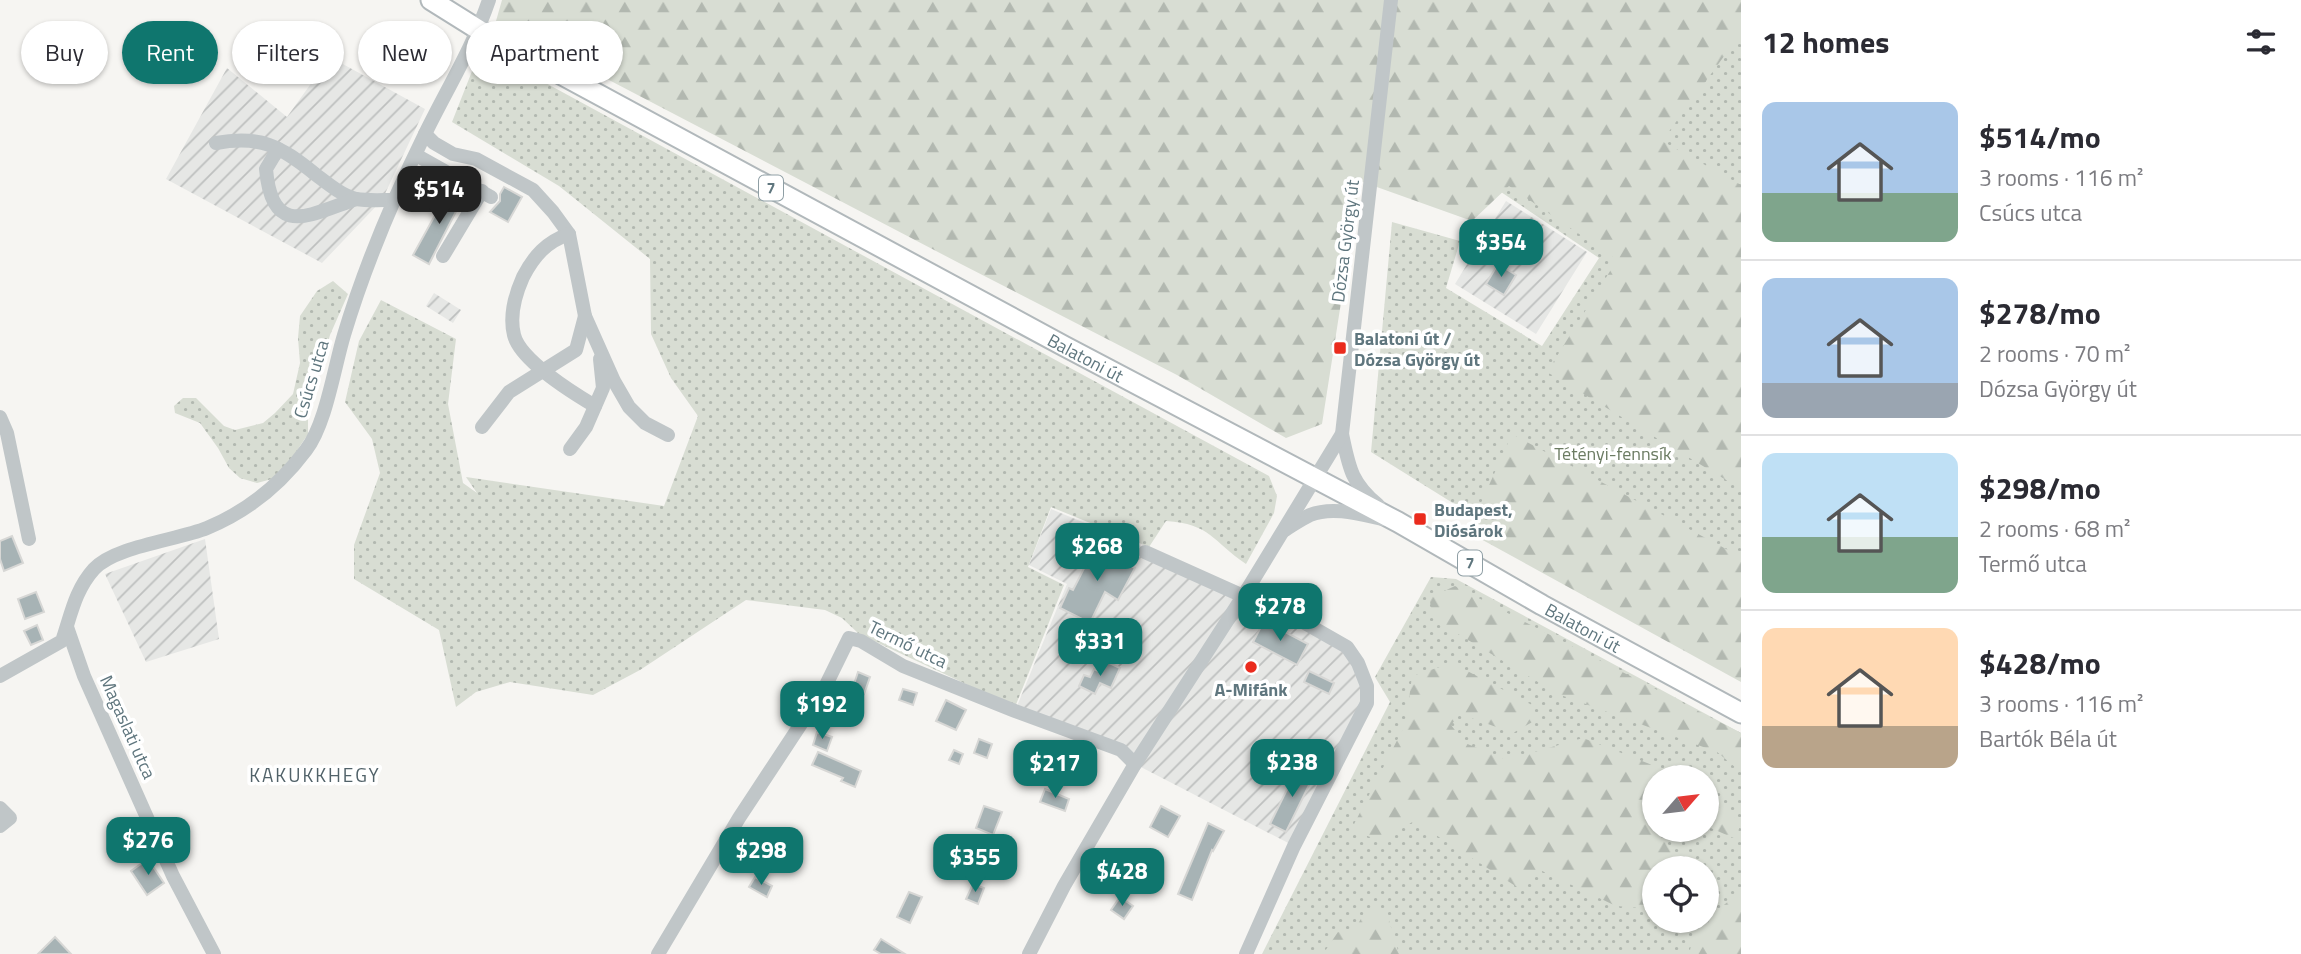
<!DOCTYPE html>
<meta charset="utf-8">
<style>
:root{--surface:#fff;--page:#f7f7f7;--text:#2b2b33;--muted:#7c7c81;--line:#e1e1e2;--accent:#0f766e}
body{margin:0;font-family:"Titillium Web",sans-serif;background:var(--page);color:var(--text);height:100vh;display:flex;flex-direction:column;font-size:26px;white-space:nowrap}
*{box-sizing:border-box;margin:0}
p{font-size:23px;color:var(--muted)}
.icon{flex:none;width:38px;height:38px;fill:none;stroke:currentColor;stroke-width:2;stroke-linecap:round;stroke-linejoin:round}
.map{position:relative;flex:1;overflow:hidden}
.details{display:flex;flex-direction:column;background:var(--surface);width:560px}
.details>*{flex:none}
.banner{position:absolute;left:21px;top:21px;width:665px;height:63px;display:flex;gap:14px}
.needle{width:46px;rotate:62deg}
.fabs{position:absolute;left:1642px;top:765px;display:grid;gap:14px}
.fabs a{display:grid;place-items:center;width:77px;height:77px;border-radius:50%;background:var(--surface);box-shadow:0 2px 5px #0004;font-size:35px}
.price{position:absolute;translate:-50% -60px;padding:0 16px;border-radius:14px;background:var(--accent);color:#fff;font-size:23px;line-height:46px;filter:drop-shadow(0 2px 4px #0008)}
.price::after{content:'';position:absolute;left:50%;top:42px;width:21px;height:16px;margin-left:-10px;background:inherit;clip-path:polygon(0 0,100% 0,50% 100%)}
.price.active{background:#222;color:#fff}
ul{padding:0;list-style:none}
li{display:flex;align-items:center;gap:21px;height:175px;padding:0 21px}
li+li{border-top:2px solid var(--line)}
li span{display:grid;place-items:center;flex:none;width:196px;height:140px;border-radius:14px;color:#555}
li>.icon{margin-inline-start:auto}
span .icon{width:84px;height:84px;fill:#fffc;stroke-width:1}
li b{font-size:30px}
h2{display:flex;justify-content:space-between;align-items:center;height:84px;padding:0 21px;font-size:30px}
.tag{padding:0 24px;border-radius:32px;background:var(--surface);box-shadow:0 2px 5px #0004;font-size:24px;line-height:63px}
.tag.active{background:var(--accent);color:#fff}
main{display:flex;flex:1;min-height:0}
.map>svg:first-child{display:block}
</style>
<main>
<div class="map">
<svg width="1741" height="954" viewBox="0 0 1741 954">
<defs>
<pattern id="industrial-furrows" width="10" height="10" patternUnits="userSpaceOnUse" patternTransform="scale(1.75)"><rect width="10" height="10" fill="#e6e7e5"/><path d="M-1 1l2-2M0 10L10 0M9 11l2-2" fill="none" stroke="#bec0bf"/></pattern>
<pattern id="grass-dots" width="8" height="8" patternUnits="userSpaceOnUse" patternTransform="scale(1.75)"><rect width="8" height="8" fill="#d8ddd3"/><path d="M2 2h.1M6 6h.1" fill="none" stroke="#b2b8b0" stroke-width="1.8" stroke-linecap="round"/></pattern>
<pattern id="forest-firs" width="22" height="20" patternUnits="userSpaceOnUse" patternTransform="scale(1.75)"><rect width="22" height="20" fill="#d8ddd3"/><path d="M5 1l3.5 6h-7zM16 11l3.5 6h-7z" fill="#b2b8b0"/></pattern>
</defs>
<rect width="100%" height="100%" fill="#f6f5f2"/>
<g fill="url(#industrial-furrows)">
<path d="M330,57l95,52 -43,91 -60,63 -156,-84 61,-111 60,49z"/>
<path d="M1506,201l81,51 -51,82 -81,-50z"/>
<path d="M434,293l27,17 -8,13 -27,-17z"/>
<path d="M1051,509l196,81 100,57 20,56 -73,143 -159,-82 -14,-14 -106,-39 52,-127 -38,-19z"/>
<path d="M205,539l14,100 -73,23 -41,-88z"/>
</g>
<g fill="url(#grass-dots)" fill-rule="evenodd">
<path d="M1741,0v675l-115,-64 -255,-159 21,-230 68,19 -14,47 96,58 57,-88 -101,-68z"/>
<path d="M494,55l775,421 8,20 -3,17 -28,51c-34,-23 -35,-40 -80,-43l-17,26 -98,-40 -23,60 36,18 -49,122 -156,-73 -17,-16 -17,-8 -79,-10 -106,70 -47,25 -83,-13 -34,10 -20,15 -17,-77 -85,-51v-34l26,-72 -8,-34 -27,-37 14,-61 22,-41 75,39 -8,65 15,79 14,10 -11,-16 198,29 34,-90 -27,-38 -20,-44 -1,-75 -91,-73 -107,-64 24,-61 4,-4z"/>
<path d="M333,281l15,13 -18,41 -15,52 -7,23v24l-22,33 -14,12 -15,4 -17,-5 -11,-10 -11,-20 -18,-25 -25,-10 -1,-7 9,-8h13l28,28 11,4 28,-7 12,-10 18,-19 7,-31 -2,-25 2,-22 17,-25z"/>
<path d="M1431,577l25,2 285,154v221h-479l128,-252 -15,-25zM1654,777h52v53h-52zM1654,868h52v52h-52z"/>
</g>
<g fill="url(#forest-firs)">
<path d="M502,0h1239v33l-79,108 79,44v304l-194,-117 70,-112 -108,-74 -37,35 -112,-40 -38,243 -36,14 -109,-63 -218,-112 -463,-242z"/>
<path d="M1512,434l229,123v125l-273,-150z"/>
<path d="M1455,586l286,147v39l-24,-20 -159,-58 -110,-66 -15,-13 -4,-17z"/>
<path d="M1452,663l80,42 2,16 -21,12 -53,-19 -9,11 14,18 42,17 76,-22 82,32 10,7h-21v53l32,33 -3,5h-29v41l-38,-3 -76,-36 -23,17 -103,-66 -33,20 -30,-11 55,-107 6,-47z"/>
<path d="M1706,798l35,24 -5,17 -30,-13z"/>
<path d="M1741,891v63h-51c-1,-24 34,-49 51,-63z"/>
<path d="M1379,906l9,11 11,37h-76l15,-22c22,2 18,-9 29,-23z"/>
</g>
<g fill="#a7b3b5" stroke="#d7d7d5" stroke-width="2">
<path d="M504,187l18,10 -14,25 -18,-10 10,-11v-7z"/>
<path d="M450,188l14,8 -35,68 -16,-9z"/>
<path d="M1521,223l16,11 -12,17 -15,-10z"/>
<path d="M1498,264l18,11 -12,20 -18,-11z"/>
<path d="M12,536l11,27 -19,8 -4,-12v-18z"/>
<path d="M1098,541l19,10 -3,6 21,11 -17,32 -13,-8 -15,31 -30,-15 9,-20 4,2z"/>
<path d="M36,592l8,20 -19,7 -7,-20z"/>
<path d="M1264,621l44,23 -11,21 -44,-23z"/>
<path d="M37,625l6,15 -12,5 -7,-14z"/>
<path d="M1105,661l15,7 -9,20 -11,-5 -5,11 -16,-8 5,-11 6,2 4,-8 6,3z"/>
<path d="M1309,671l25,12 -5,11 -25,-12z"/>
<path d="M858,672l12,5 -6,17 -12,-4z"/>
<path d="M903,689l14,4 -4,12 -14,-5z"/>
<path d="M946,700l20,10 -10,20 -20,-9z"/>
<path d="M817,732l15,5 -5,14 -14,-6z"/>
<path d="M979,739l13,5 -5,14 -13,-5z"/>
<path d="M954,750l9,4 -4,10 -10,-4z"/>
<path d="M818,752l43,19 -6,16 -14,-6 2,-3 -31,-13z"/>
<path d="M1298,767l16,8 -28,57 -16,-8z"/>
<path d="M1045,789l24,10 -4,12 -25,-9z"/>
<path d="M984,806l18,6 -9,23 -17,-7z"/>
<path d="M1161,806l19,10 -12,21 -18,-10z"/>
<path d="M1208,823l16,8 -11,20 -1,-1 -20,50 -14,-6z"/>
<path d="M1126,851l24,14 -9,14 -23,-14z"/>
<path d="M148,859l16,24 -17,12 -16,-24z"/>
<path d="M755,877l17,9 -5,11 -18,-10z"/>
<path d="M973,884l11,4 -6,16 -12,-5z"/>
<path d="M909,892l13,5 -12,26 -13,-6z"/>
<path d="M1120,897l13,9 -9,13 -13,-9z"/>
<path d="M55,937l16,17h-33z"/>
<path d="M881,939l24,15h-24l-7,-4z"/>
</g>
<g fill="none" stroke-linecap="round" stroke-linejoin="round">
<g stroke="#b1b8bb" stroke-width="23">
<g id="major">
<path id="s1" d="M431,0l48,30 585,316 334,176 144,83 199,108"/>
</g>
</g>
<g stroke="#c0c6c8" stroke-width="14">
<path d="M425,134l9,9 19,11 23,5 57,31 20,22 16,22 16,82 29,65 15,26 16,16 23,12"/>
<path d="M216,143c45,-8 64,3 99,31 12,9 26,21 41,25 12,2 26,1 38,1"/>
<path d="M278,149l-12,20c6,70 43,46 90,30"/>
<path d="M416,155l75,42"/>
<path d="M569,234c-23,8 -35,22 -46,43 -8,18 -14,38 -9,58 6,25 59,58 81,71"/>
<path d="M443,256l39,-65"/>
<path d="M0,417l7,16 22,106"/>
<path d="M482,427l27,-35 67,-42 9,-34"/>
<path d="M1342,434c7,33 9,49 36,71"/>
<path d="M570,449l16,-22 17,-39 -3,-29"/>
<path d="M1285,530c8,-5 16,-11 25,-15 22,-9 50,-1 73,4"/>
<path d="M1145,552l98,44"/>
<path d="M67,627l17,49 89,200 41,78"/>
<path d="M0,676l62,-35c9,-26 13,-51 32,-72 21,-23 84,-29 113,-41 41,-17 73,-43 99,-78 20,-26 28,-82 38,-115 21,-70 49,-136 81,-201 22,-45 48,-87 64,-134"/>
<path d="M0,808l10,10 -10,8"/>
<path d="M658,954l81,-136 85,-129 25,-51 12,3 42,25 112,45 106,39 14,14"/>
<path d="M1029,954l35,-68 71,-122 112,-174 95,-156 49,-434"/>
<path d="M1246,954l48,-108 73,-143v-17l-9,-23 -11,-16 -100,-57"/>
</g>
<use href="#major" stroke="#fff" stroke-width="19"/>
</g>
<g fill="#ea2b1d" stroke="#fff" stroke-width="2.5">
<rect x="1333" y="341" width="14" height="14" rx="3.5"/>
<rect x="1413" y="512" width="14" height="14" rx="3.5"/>
<circle cx="1251" cy="667" r="7"/>
</g>
<g text-anchor="middle" dominant-baseline="central" stroke-width="7" stroke-linejoin="round" paint-order="stroke">
<g fill="#fff" stroke="#8f9fa5" stroke-width="2">
<rect x="759" y="175.5" width="24" height="25" rx="5"/>
<rect x="1458" y="550.5" width="24" height="25" rx="5"/>
</g>
<g font-size="16" font-weight="bold" fill="#5f767e">
<text x="771" y="188">7</text>
<text x="1470" y="563">7</text>
</g>
<g font-size="18" fill="#5f767e" stroke="#fff">
<text transform="translate(1345 241) rotate(-83)">Dózsa György út</text>
<text stroke="none"><textPath href="#s1" startOffset="746">Balatoni út</textPath></text>
<text transform="translate(311 379) rotate(-73)">Csúcs utca</text>
<text stroke="none"><textPath href="#s1" startOffset="1312">Balatoni út</textPath></text>
<text transform="translate(908 644) rotate(26)">Termő utca</text>
<text transform="translate(128 727) rotate(66)">Magaslati utca</text>
</g>
<g font-size="18" font-weight="bold" fill="#5f767e" stroke="#fff" text-anchor="start">
<text x="1354" y="338">Balatoni út /<tspan x="1354" dy="21">Dózsa György út</tspan></text>
<text x="1434" y="509">Budapest,<tspan x="1434" dy="21">Diósárok</tspan></text>
<text x="1251" y="689" text-anchor="middle">A-Mifánk</text>
</g>
<g font-size="18" fill="#6b7b62" stroke="#fff">
<text x="1613" y="453">Tétényi-fennsík</text>
</g>
<g font-size="19" letter-spacing="2" fill="#516269" stroke="#fff">
<text x="315" y="774">KAKUKKHEGY</text>
</g>
</g>
</svg>
<div class="fabs">
<a><svg class="needle" viewBox="-14 -14 28 28"><path d="M0-13l5 13h-10z" fill="#e53935"/><path d="M0 13l5-13h-10z" fill="#7c7c81"/></svg></a>
<a><svg class="icon" aria-label="locate" viewBox="0 0 24 24"><circle cx="12" cy="12" r="6"/><path d="M12 2v4M12 18v4M2 12h4M18 12h4"/></svg></a>
</div>
<b class="price active" style="left:439px;top:226px">$514</b>
<b class="price" style="left:1501px;top:279px">$354</b>
<b class="price" style="left:1097px;top:583px">$268</b>
<b class="price" style="left:1280px;top:643px">$278</b>
<b class="price" style="left:1100px;top:678px">$331</b>
<b class="price" style="left:822px;top:741px">$192</b>
<b class="price" style="left:1292px;top:799px">$238</b>
<b class="price" style="left:1055px;top:800px">$217</b>
<b class="price" style="left:148px;top:877px">$276</b>
<b class="price" style="left:761px;top:887px">$298</b>
<b class="price" style="left:975px;top:894px">$355</b>
<b class="price" style="left:1122px;top:908px">$428</b>
<div class="banner">
<a class="tag">Buy</a>
<a class="tag active">Rent</a>
<a class="tag">Filters</a>
<a class="tag">New</a>
<a class="tag">Apartment</a>
</div>
</div>
<section class="details">
<h2>12 homes<svg class="icon" aria-label="filters" viewBox="0 0 24 24"><path d="M4 7h16M4 17h16"/><circle cx="9" cy="7" r="2"/><circle cx="15" cy="17" r="2"/></svg></h2>
<ul>
<li><span style="background:linear-gradient(#a9c7e8 65%,#7fa58c 0)"><svg class="icon" aria-label="home" viewBox="0 0 24 24"><path d="M3 11l9-7 9 7M6 9v11h12V9"/></svg></span><div><b>$514/mo</b><p>3 rooms · 116 m²</p><p>Csúcs utca</p></div></li>
<li><span style="background:linear-gradient(#a9c7e8 75%,#9aa5b1 0)"><svg class="icon" aria-label="home" viewBox="0 0 24 24"><path d="M3 11l9-7 9 7M6 9v11h12V9"/></svg></span><div><b>$278/mo</b><p>2 rooms · 70 m²</p><p>Dózsa György út</p></div></li>
<li><span style="background:linear-gradient(#bfe0f5 60%,#7fa58c 0)"><svg class="icon" aria-label="home" viewBox="0 0 24 24"><path d="M3 11l9-7 9 7M6 9v11h12V9"/></svg></span><div><b>$298/mo</b><p>2 rooms · 68 m²</p><p>Termő utca</p></div></li>
<li><span style="background:linear-gradient(#ffd9b3 70%,#b9a48a 0)"><svg class="icon" aria-label="home" viewBox="0 0 24 24"><path d="M3 11l9-7 9 7M6 9v11h12V9"/></svg></span><div><b>$428/mo</b><p>3 rooms · 116 m²</p><p>Bartók Béla út</p></div></li>
</ul>
</section>
</main>
